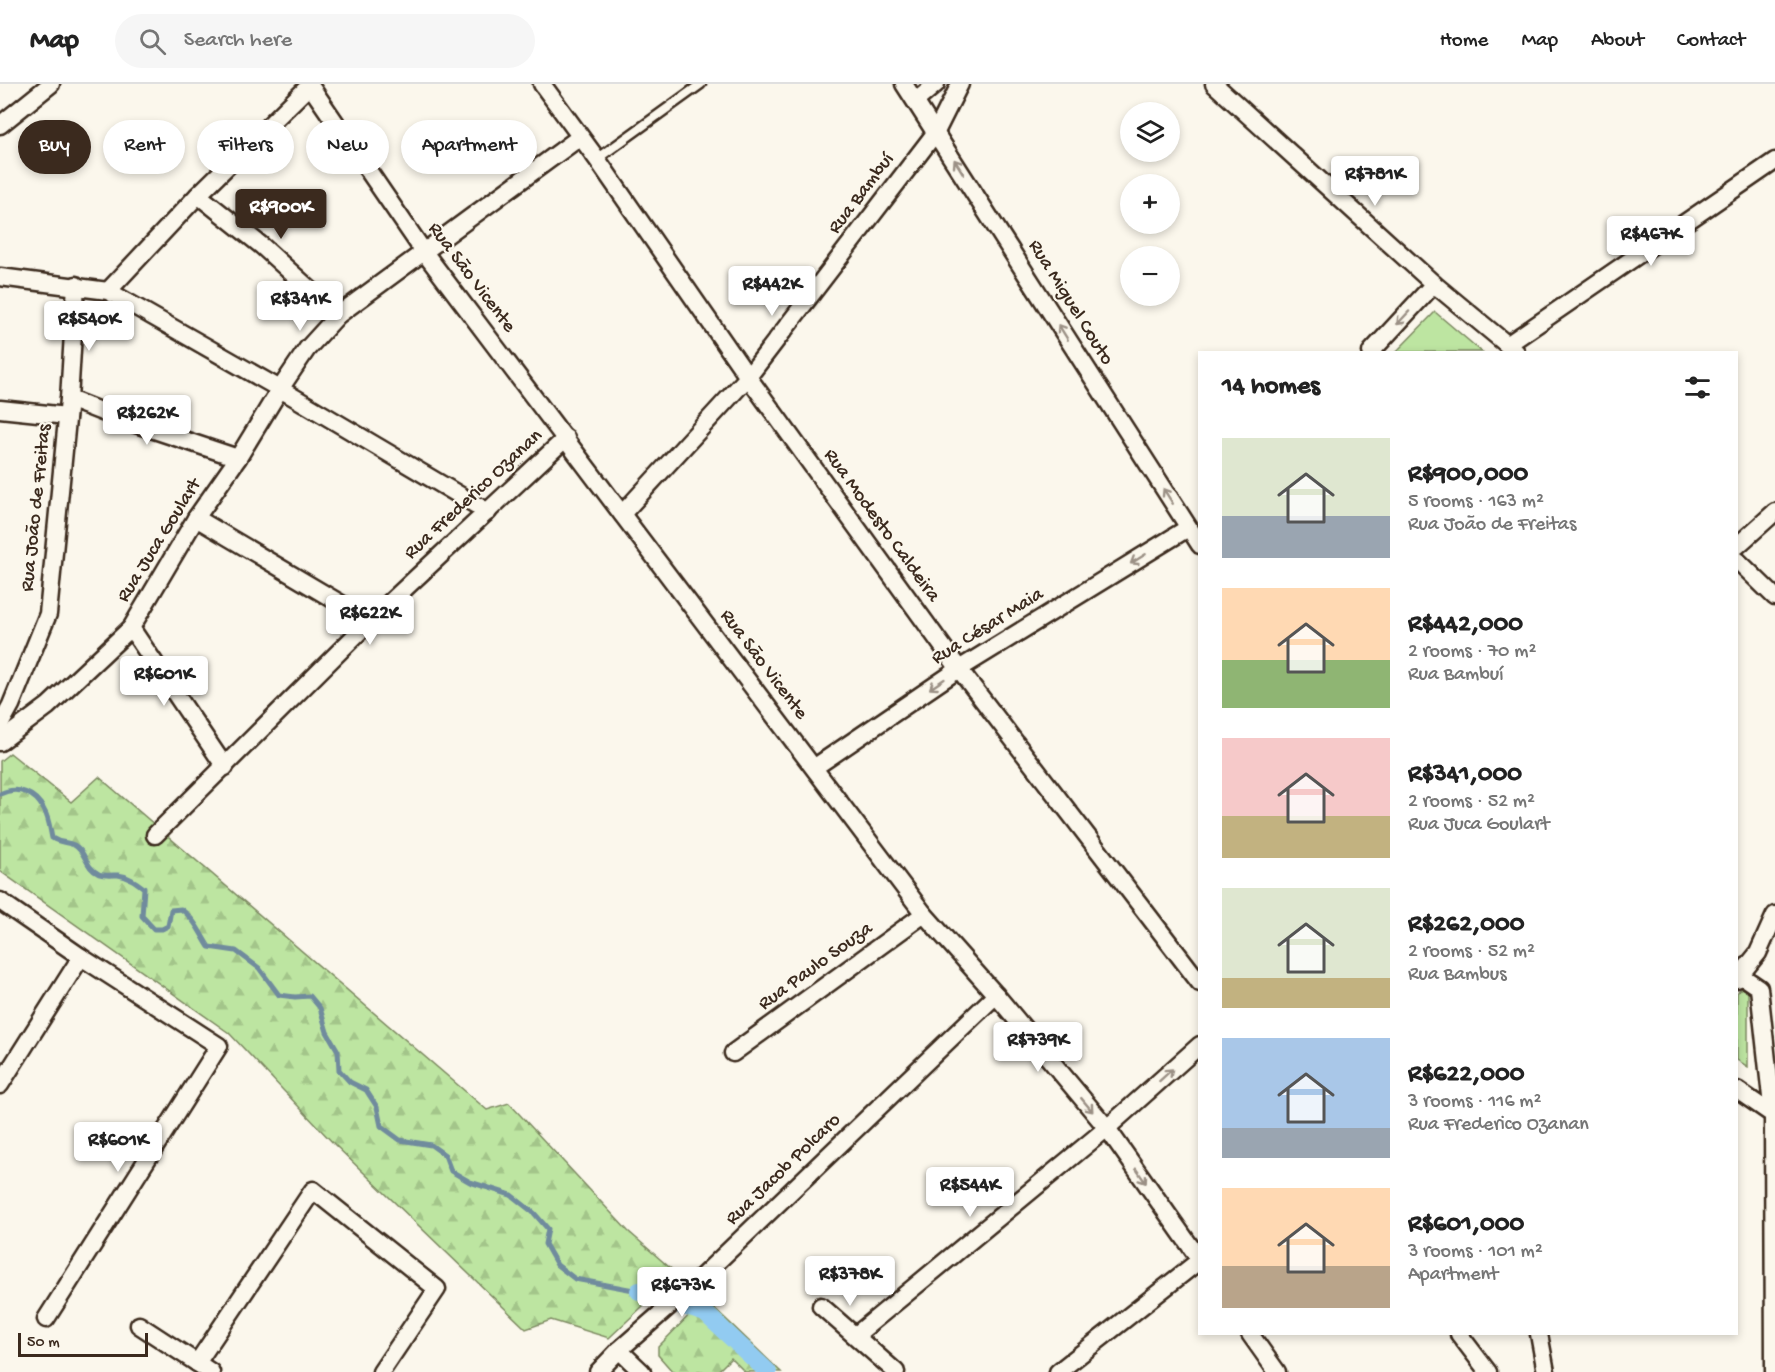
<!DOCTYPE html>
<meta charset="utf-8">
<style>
:root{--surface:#fff;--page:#f6f6f6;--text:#222;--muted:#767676;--line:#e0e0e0;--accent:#3b2a1e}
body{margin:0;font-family:"Gochi Hand",sans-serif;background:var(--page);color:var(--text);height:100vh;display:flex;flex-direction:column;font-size:22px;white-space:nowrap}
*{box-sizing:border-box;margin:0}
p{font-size:20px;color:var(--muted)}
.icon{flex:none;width:33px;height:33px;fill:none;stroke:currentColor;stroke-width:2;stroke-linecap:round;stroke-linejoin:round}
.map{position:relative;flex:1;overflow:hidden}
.side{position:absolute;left:1198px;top:267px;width:540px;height:984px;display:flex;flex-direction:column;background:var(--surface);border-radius:0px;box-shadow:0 3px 9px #0003}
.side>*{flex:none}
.guide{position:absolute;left:18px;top:36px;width:570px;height:54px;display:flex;gap:12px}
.controls{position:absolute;left:1120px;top:18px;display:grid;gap:12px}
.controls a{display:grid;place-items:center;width:60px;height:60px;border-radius:50%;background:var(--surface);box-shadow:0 3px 9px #0003;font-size:30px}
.scale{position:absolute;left:18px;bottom:15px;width:130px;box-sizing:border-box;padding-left:6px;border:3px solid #3b2a1e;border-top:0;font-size:16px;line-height:21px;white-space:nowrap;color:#3b2a1e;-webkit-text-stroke:4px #fbf7ec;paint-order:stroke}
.price{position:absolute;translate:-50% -51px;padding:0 14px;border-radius:6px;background:#fff;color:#222;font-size:20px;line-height:39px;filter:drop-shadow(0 2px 3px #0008)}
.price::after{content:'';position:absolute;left:50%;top:36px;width:18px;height:14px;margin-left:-9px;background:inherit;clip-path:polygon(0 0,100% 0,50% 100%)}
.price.current{background:var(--accent);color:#fff}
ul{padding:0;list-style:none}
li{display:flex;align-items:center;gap:18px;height:150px;padding:0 24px}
li span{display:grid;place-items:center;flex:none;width:168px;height:120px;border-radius:0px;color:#555}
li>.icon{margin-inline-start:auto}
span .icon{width:72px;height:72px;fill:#fffc;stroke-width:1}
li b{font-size:26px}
h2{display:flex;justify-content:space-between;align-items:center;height:72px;padding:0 24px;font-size:26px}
.tag{padding:0 21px;border-radius:27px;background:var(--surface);box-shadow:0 3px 9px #0003;font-size:21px;line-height:54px}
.tag.current{background:var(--accent);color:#fff}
header{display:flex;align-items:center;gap:36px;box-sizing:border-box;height:84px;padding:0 30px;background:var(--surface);border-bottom:2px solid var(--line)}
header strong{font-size:28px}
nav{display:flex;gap:33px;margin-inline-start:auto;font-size:21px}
.search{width:420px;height:54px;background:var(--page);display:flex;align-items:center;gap:15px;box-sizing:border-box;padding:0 21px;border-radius:33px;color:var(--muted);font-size:22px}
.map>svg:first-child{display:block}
</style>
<header>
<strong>Map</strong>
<div class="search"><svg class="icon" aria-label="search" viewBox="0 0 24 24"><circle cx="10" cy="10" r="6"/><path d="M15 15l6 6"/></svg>Search here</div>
<nav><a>Home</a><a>Map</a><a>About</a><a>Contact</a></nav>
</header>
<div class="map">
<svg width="1775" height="1288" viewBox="0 0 1775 1288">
<defs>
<pattern id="forest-firs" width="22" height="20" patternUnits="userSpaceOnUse" patternTransform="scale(1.5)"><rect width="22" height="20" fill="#bde5a1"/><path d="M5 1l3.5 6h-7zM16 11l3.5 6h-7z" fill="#a3c58a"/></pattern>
</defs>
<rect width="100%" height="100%" fill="#fbf7ec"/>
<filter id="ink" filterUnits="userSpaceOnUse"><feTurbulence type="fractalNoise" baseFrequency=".0167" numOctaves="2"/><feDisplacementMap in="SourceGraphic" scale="12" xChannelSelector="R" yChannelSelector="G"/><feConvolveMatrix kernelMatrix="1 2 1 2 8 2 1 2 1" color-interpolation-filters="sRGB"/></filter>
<g filter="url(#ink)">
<g fill="url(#forest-firs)" stroke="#7c8860" stroke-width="1.5">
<path d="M10,669l61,49 28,-25 388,333 22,-7 119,128 49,43 -68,64 -58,-18 -25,9 -191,-184 -106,-112 -229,-162v-110z"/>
<path d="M705,1215l76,73h-36l-14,-14 -14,14h-44l-15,-17v-8z"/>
</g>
<g fill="#bde5a1" stroke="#7c8860" stroke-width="1.5">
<path d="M1435,228l47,40h-86z"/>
<path d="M1741,904l7,4v75l-11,-7v-67z"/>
</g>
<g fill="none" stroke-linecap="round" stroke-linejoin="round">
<path stroke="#6f8b9d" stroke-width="5" d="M0,710c17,-9 36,-1 44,16 5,8 6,19 8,28 9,6 14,3 22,7 12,6 11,23 25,29 6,2 13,1 19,1 10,1 18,7 26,13l-2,28 12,13h8l6,-3 3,-16 10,-1c14,10 19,24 28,38l27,4 23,17 20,27 16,2 15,-1 10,12 7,24 11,19 1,19 11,12 16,8 11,17 4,19 19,14 31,5 14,10 6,16 19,11 41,13 23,18 14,16 -3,15 12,21 18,14 64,12"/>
<path stroke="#92cbf1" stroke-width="18" d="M639,1207l66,22 63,59"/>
<g stroke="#3b2a1e" stroke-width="13">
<path id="lane" d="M597,75l104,-75"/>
</g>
<g stroke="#3b2a1e" stroke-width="21">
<g id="street">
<path d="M309,0l115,168 500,662 72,81 111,133 93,132"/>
<path d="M542,0l55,75 151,218 211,292 241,314"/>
<path d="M904,0l296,461"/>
<path d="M1214,0l220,200 82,68"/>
<path d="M916,17l20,-17"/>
<path d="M0,41l51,-41"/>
<path d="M198,111l64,51 76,69"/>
<path d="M0,193l108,14 172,98 208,123"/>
<path d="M108,207l90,-96 112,-110"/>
<path d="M1507,261l268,-184"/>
<path d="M1371,268l63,-68"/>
<path d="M69,315l46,18 123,41"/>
<path d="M0,325l67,7"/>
<path d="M622,430l126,-137 188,-245 24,-48"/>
<path d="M196,434l174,103"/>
<path d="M1737,462l38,-34"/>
<path d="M1737,476l38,37"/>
<path d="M131,544l94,139"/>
<path d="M0,641l11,-20 37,-91 21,-215 7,-114"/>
<path d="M0,658l48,-36 83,-78 65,-110 42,-60 42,-69 27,-40 31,-34 242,-178"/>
<path d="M815,683l144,-98 229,-141"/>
<path d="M155,751l215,-214 196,-183"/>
<path d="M0,817l81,56 138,89 -173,273"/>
<path d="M1740,891l19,13 14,127 1,257"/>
<path d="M1737,895l21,-26 17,-38"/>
<path d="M733,969l191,-139"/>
<path d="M0,1001l81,-128"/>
<path d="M1737,1006l38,26"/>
<path d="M821,1222l75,66"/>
<path d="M139,1241l72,47"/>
<path d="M1250,1250l27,38"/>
<path d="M1459,1250l29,38"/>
<path d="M1539,1250l7,38"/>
<path d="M856,1251l251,-207 93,-83"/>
<path d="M619,1266l23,22"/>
<path d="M197,1279l116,-173 124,99 -56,83"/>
<path d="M598,1288l21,-22 72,-63 305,-292"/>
<path d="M1058,1288l142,-112"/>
</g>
</g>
<use href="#lane" stroke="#fbf7ec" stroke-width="8"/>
<use href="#street" stroke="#fbf7ec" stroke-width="16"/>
</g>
<defs><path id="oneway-shaft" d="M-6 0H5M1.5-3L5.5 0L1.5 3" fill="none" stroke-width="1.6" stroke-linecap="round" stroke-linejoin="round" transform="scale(1.5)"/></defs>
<g stroke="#9b9085">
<use href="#oneway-shaft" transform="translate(959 83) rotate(-122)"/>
<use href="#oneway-shaft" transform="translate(1403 234) rotate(133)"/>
<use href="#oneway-shaft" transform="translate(1063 248) rotate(-122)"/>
<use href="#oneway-shaft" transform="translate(1168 412) rotate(-122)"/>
<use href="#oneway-shaft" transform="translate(1138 475) rotate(148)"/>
<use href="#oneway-shaft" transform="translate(937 600) rotate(146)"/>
<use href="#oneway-shaft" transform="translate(1166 991) rotate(-42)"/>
<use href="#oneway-shaft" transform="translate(1087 1021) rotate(50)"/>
<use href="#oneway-shaft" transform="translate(1141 1092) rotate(55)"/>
</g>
</g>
<g text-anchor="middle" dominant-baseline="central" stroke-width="4.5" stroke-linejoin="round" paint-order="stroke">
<g font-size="20" fill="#3b2a1e" stroke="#fbf7ec">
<text transform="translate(862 110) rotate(-53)">Rua Bambuí</text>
<text transform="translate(471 194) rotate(53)">Rua São Vicente</text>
<text transform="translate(1070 219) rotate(58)">Rua Miguel Couto</text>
<text transform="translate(474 411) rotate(-43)">Rua Frederico Ozanan</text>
<text transform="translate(37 424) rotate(-84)">Rua João de Freitas</text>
<text transform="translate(881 442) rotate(54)">Rua Modesto Caldeira</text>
<text transform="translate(160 457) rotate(-58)">Rua Juca Goulart</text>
<text transform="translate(988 543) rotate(-32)">Rua César Maia</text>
<text transform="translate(763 581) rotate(53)">Rua São Vicente</text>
<text transform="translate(816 883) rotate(-36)">Rua Paulo Souza</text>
<text transform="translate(784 1086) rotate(-44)">Rua Jacob Polcaro</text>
</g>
</g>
</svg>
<div class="controls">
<a><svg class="icon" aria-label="layers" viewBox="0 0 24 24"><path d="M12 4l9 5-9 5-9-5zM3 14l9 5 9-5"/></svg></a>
<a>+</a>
<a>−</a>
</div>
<div class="scale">50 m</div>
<b class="price" style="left:1375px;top:123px">R$781K</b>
<b class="price current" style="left:281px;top:156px">R$900K</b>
<b class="price" style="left:1651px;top:183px">R$467K</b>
<b class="price" style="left:772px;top:233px">R$442K</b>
<b class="price" style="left:300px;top:248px">R$341K</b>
<b class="price" style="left:89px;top:268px">R$540K</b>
<b class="price" style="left:147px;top:362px">R$262K</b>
<b class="price" style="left:370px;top:562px">R$622K</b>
<b class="price" style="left:164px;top:623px">R$601K</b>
<b class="price" style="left:1038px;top:989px">R$739K</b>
<b class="price" style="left:118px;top:1089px">R$601K</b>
<b class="price" style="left:970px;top:1134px">R$544K</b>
<b class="price" style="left:850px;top:1223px">R$378K</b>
<b class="price" style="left:682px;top:1234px">R$673K</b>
<div class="guide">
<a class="tag current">Buy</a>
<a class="tag">Rent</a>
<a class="tag">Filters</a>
<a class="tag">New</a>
<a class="tag">Apartment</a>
</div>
<section class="side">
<h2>14 homes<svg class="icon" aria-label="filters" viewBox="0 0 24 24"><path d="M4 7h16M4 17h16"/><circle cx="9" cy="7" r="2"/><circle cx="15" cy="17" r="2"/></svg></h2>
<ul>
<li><span style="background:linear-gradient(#dfe7d0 65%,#9aa5b1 0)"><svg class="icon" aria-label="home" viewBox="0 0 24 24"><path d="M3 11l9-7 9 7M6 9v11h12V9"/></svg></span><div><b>R$900,000</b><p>5 rooms · 163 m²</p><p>Rua João de Freitas</p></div></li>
<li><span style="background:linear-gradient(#ffd9b3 60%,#8fb573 0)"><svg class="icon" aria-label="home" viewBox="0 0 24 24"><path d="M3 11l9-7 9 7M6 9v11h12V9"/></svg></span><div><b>R$442,000</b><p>2 rooms · 70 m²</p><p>Rua Bambuí</p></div></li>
<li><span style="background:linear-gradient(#f6c9c9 65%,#c2b280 0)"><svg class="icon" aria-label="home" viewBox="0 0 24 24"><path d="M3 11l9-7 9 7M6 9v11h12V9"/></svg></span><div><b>R$341,000</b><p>2 rooms · 52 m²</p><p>Rua Juca Goulart</p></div></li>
<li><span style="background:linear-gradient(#dfe7d0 75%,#c2b280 0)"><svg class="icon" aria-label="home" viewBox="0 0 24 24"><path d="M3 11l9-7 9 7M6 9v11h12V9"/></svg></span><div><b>R$262,000</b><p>2 rooms · 52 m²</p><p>Rua Bambus</p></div></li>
<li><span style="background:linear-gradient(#a9c7e8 75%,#9aa5b1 0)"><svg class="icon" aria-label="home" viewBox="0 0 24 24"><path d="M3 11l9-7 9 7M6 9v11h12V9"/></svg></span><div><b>R$622,000</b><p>3 rooms · 116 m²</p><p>Rua Frederico Ozanan</p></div></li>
<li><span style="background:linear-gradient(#ffd9b3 65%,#b9a48a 0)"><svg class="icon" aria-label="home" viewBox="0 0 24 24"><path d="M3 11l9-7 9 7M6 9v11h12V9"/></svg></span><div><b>R$601,000</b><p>3 rooms · 101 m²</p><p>Apartment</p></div></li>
</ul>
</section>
</div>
